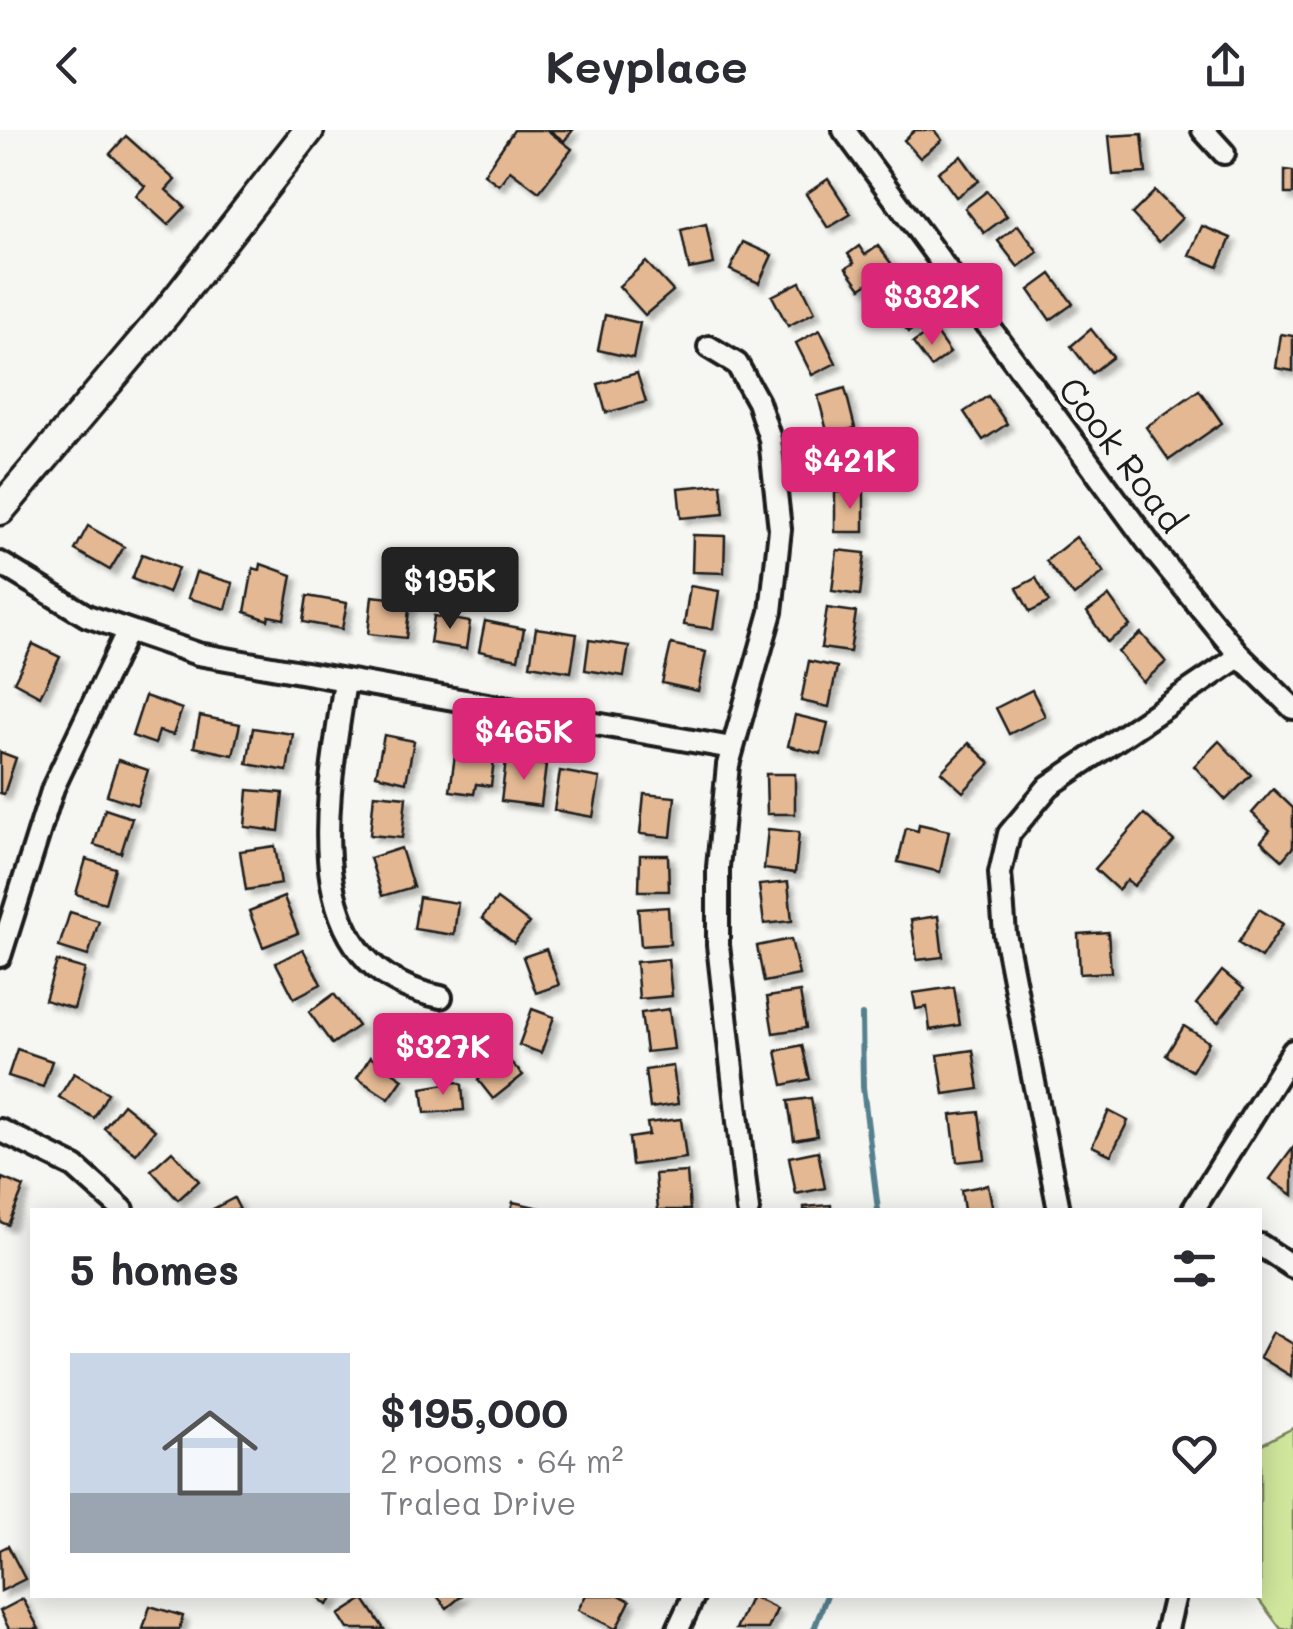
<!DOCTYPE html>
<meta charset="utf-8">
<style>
:root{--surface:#fff;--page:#f2f2f3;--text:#2b2b33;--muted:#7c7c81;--accent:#db2777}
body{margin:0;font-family:Mali,sans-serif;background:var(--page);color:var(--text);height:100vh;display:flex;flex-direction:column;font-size:38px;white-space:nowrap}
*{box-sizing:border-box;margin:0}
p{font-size:32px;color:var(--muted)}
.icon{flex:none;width:55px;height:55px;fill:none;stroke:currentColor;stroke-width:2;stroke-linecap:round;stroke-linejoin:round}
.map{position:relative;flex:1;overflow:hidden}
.drawer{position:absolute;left:30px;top:1078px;width:1232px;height:390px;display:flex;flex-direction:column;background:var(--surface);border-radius:0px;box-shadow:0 5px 25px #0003}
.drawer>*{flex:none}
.price{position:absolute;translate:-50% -85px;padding:0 22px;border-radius:10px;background:var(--accent);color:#fff;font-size:32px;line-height:65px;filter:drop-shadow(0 2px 5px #0008)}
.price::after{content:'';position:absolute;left:50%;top:60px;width:30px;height:22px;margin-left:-15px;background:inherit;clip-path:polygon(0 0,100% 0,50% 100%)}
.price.on{background:#222;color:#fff}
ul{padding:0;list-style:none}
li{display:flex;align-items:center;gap:30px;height:250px;padding:0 40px}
li span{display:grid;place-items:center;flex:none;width:280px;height:200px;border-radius:0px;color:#555}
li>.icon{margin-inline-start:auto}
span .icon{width:120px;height:120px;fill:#fffc;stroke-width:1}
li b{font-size:42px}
h2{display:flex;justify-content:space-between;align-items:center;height:120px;padding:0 40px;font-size:42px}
header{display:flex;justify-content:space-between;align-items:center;height:130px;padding:0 40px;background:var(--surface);font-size:45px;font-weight:800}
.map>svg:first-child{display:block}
</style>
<header><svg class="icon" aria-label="back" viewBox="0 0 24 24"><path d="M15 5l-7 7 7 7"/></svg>Keyplace<svg class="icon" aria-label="share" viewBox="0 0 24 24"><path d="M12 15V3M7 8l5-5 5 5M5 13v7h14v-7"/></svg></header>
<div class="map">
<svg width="1293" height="1499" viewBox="0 0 1293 1499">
<defs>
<filter id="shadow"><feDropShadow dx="5.5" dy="5.5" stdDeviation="2.5" flood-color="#0004"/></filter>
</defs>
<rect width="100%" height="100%" fill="#f6f6f2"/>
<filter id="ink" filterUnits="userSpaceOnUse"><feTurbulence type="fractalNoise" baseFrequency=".01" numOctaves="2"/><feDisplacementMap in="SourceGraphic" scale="20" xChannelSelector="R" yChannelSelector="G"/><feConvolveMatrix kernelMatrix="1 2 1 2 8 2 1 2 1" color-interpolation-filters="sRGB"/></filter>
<g filter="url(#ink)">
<path fill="#cfe69c" stroke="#76815c" stroke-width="2.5" d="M1293,1298v201h-12l-25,-33 -8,-1h12v-150z"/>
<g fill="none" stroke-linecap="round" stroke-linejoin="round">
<g stroke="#55818f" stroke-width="6">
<path d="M862,885l1,72 15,123"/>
<path d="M814,1499l13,-34"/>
</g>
</g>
<g fill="#e3b893" stroke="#1c1c1c" stroke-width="2.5" filter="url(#shadow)">
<path d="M514,0h33l25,19 -33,43 -29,-22 -11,15 -15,-11z"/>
<path d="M549,0h24l-9,11z"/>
<path d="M915,0h19l8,10 -22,18 -16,-18z"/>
<path d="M1142,4l4,39 -33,2 -4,-39z"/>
<path d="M126,6l49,44 -9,10 19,17 -17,18 -32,-29 9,-10 -35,-32z"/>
<path d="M961,26l18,25 -23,16 -18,-25z"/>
<path d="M1285,40l8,1v23h-8z"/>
<path d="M828,49l23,35 -23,14 -22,-34z"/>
<path d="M987,61l20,25 -23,17 -19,-25z"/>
<path d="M1155,61l27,27 -23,24 -27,-28z"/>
<path d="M706,94l8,40 -25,5 -8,-39z"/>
<path d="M1018,95l20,27 -20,15 -20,-26z"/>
<path d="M1202,96l29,12 -13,29 -29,-12z"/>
<path d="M743,112l29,13 -13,28 -29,-13z"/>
<path d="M859,116l6,9 13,-9 15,20 -32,22 -15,-20 8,-5 -6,-9z"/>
<path d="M646,132l27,29 -28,24 -26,-29z"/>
<path d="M1051,144l22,30 -23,16 -21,-30z"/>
<path d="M800,152l15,30 -27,14 -16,-30z"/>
<path d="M903,163l22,26 -16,13 -22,-25z"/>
<path d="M605,185l35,8 -7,35 -35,-8z"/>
<path d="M933,199l17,24 -19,14 -18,-24z"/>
<path d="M1091,199l22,28 -21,16 -21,-27z"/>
<path d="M820,200l16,33 -24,12 -16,-32z"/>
<path d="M1281,204l12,2v35l-17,-3z"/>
<path d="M637,243l9,29 -40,11 -8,-29z"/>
<path d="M845,258l10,40 -27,7 -10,-39z"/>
<path d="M1199,260l23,33 -53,37 -23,-33z"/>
<path d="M988,266l19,28 -24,16 -19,-28z"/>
<path d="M721,354l3,30 -43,4 -3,-30z"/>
<rect x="835" y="362" width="29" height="40"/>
<path d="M88,396l36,21 -14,23 -35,-20z"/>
<path d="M693,405l32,1 -1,37 -32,-1z"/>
<path d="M1076,407l28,35 -30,24 -28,-35z"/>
<path d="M837,420l28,3 -5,42 -28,-4z"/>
<path d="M142,424l36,14 -10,25 -36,-14z"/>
<path d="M261,434l31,11 -8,44 -15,-3 -1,4 -23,-8 8,-44 7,2z"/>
<path d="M196,442l37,11 -7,26 -38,-11z"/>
<path d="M1036,448l13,24 -19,10 -13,-24z"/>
<path d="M690,456l29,5 -6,38 -29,-4z"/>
<path d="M307,466l40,7 -5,26 -39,-7z"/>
<path d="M372,466l38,4 -4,38 -38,-4z"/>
<path d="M1109,466l21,30 -23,16 -20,-30z"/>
<path d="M827,478l29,4 -6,40 -29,-4z"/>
<path d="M434,486l36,6 -4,27 -36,-6z"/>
<path d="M485,491l39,8 -6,30 -39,-8z"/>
<path d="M536,498l41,6 -6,38 -41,-7z"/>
<path d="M1141,503l25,29 -23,20 -25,-30z"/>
<path d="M589,510l40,6 -5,30 -39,-6z"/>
<path d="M33,514l27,13 -20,39 -26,-14z"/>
<path d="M671,514l35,8 -8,39 -36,-8z"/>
<path d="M809,531l28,6 -8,40 -28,-6z"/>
<path d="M1032,560l13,26 -36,18 -13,-26z"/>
<path d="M145,566l37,13 -9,26 -14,-4 -4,13 -23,-8z"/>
<path d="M795,585l33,8 -7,31 -33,-8z"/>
<path d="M200,586l40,8 -7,31 -39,-8z"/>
<path d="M253,598l40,6 -6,37 -40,-7z"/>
<path d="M384,605l30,6 -8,41 -30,-7z"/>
<path d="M1219,611l32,34 -25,25 -32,-34z"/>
<path d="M969,613l21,20 -27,29 -22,-20z"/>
<path d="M0,622l16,6 -12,36 -4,-1z"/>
<path d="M455,625l39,4 -3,27 -15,-2 -2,10 -24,-3z"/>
<path d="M118,630l30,10 -11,35 -30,-10z"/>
<path d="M506,630l40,5 -5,41 -40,-5z"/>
<path d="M560,641l40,7 -7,39 -39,-7z"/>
<path d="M766,644h29v40h-28z"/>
<path d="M1273,659l20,19v39l-11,13 -21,-19 9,-11 -18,-17z"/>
<path d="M248,660l35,3 -4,38 -34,-4z"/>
<path d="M374,664l32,3 -4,41 -32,-3z"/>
<path d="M644,664l31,3 -4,40 -31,-3z"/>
<path d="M105,679l27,9 -11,35 -27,-8z"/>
<path d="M1144,684l30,27 -40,45 -7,-6 -9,10 -23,-21z"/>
<path d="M919,694l30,7 -9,41 -42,-10 8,-34 12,3z"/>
<path d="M768,699l31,3 -4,41 -31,-4z"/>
<path d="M275,716l6,38 -35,6 -6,-39z"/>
<path d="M401,718l12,39 -31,9 -12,-38z"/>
<path d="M640,725h28l1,36h-30z"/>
<path d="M86,729l29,9 -10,35 -29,-9z"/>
<path d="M788,752l4,39 -28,3 -5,-39z"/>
<path d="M284,767l14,36 -35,14 -14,-36z"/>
<path d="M419,767l39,6 -4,32 -40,-6z"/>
<path d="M497,769l32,24 -15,20 -32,-25z"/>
<path d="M668,777l2,37 -29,2 -3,-37z"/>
<path d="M1259,779l24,15 -22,34 -23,-15z"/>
<path d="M70,782l29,9 -11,35 -29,-9z"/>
<path d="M938,786l5,41 -26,3 -6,-40z"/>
<path d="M1108,802l3,40 -31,2 -2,-40z"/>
<path d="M791,809l8,36 -35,7 -7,-36z"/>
<path d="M303,819l18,35 -27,14 -18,-35z"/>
<path d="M546,819l13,36 -23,8 -13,-36z"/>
<path d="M668,829l4,37 -33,3 -3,-37z"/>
<path d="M57,831l28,8 -11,40 -29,-9z"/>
<path d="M1222,841l22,18 -26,33 -22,-18z"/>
<path d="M954,857l6,38 -30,5 -3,-23 -11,2 -3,-16z"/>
<path d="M800,862l6,36 -33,5 -6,-36z"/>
<path d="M334,864l24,32 -26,18 -23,-32z"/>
<path d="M532,879l22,8 -13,36 -22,-8z"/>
<path d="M669,879l5,40 -28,3 -5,-39z"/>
<path d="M1184,896l25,16 -17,29 -26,-16z"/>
<path d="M802,915l8,34 -27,6 -7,-34z"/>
<path d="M17,919l35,12 -9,26 -35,-11z"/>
<path d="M973,920l6,39 -35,5 -6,-39z"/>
<path d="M504,925l19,20 -30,24 -15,-19z"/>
<path d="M370,927l33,22 -14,20 -32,-21z"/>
<path d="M673,936l5,38 -28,4 -5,-38z"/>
<path d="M74,943l34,20 -14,25 -35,-21z"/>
<path d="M457,952l5,3 2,25 -39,3 -3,-25z"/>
<path d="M811,968l6,38 -23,4 -6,-39z"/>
<path d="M123,974l32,26 -19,24 -32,-26z"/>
<path d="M1109,981l19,10 -17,34 -19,-9z"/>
<path d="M979,982l6,47 -28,3 -6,-47z"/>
<path d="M681,989l5,39 -54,7 -3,-27 20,-3 -2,-12z"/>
<path d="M1293,1018v47l-23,-16z"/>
<path d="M172,1021l27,30 -21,19 -27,-30z"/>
<path d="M818,1021l7,37 -29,6 -7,-37z"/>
<path d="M687,1042l3,38h-32l-3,-36z"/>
<path d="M2,1048l22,9 -16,38 -8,-3z"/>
<path d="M988,1055l5,25h-29l-3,-20z"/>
<path d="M234,1068l6,12h-29z"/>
<path d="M513,1072l36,8h-38z"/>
<path d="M831,1075v5h-27v-3z"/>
<path d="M1273,1202l20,12 -2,32 -31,-19z"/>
<path d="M8,1416l17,33 -24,12 -1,-41z"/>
<path d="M315,1465h21l-9,10z"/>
<path d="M436,1465h27l-16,13z"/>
<path d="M586,1465h33l11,6 -14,28 -38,-19z"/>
<path d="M751,1466l26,13 -9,20h-32z"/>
<path d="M23,1469l16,30h-30l-9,-18z"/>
<path d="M364,1469l20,30h-36l-9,-14z"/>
<path d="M150,1476l33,10 -4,13h-36z"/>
</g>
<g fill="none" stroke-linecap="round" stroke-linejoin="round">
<g stroke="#1c1c1c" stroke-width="28">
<g id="minor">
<path d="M844,0l311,422 85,104 53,52"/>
<path d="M1203,0l21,23"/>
<path d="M709,217l28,17 21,38 12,37 10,90 -9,83 -43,153 -10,102v78l30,265"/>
<path d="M0,433l87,53 111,38 534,94"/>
<path d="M345,551c-16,110 -56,287 96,316"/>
<path d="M0,826l53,-168 74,-156"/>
<path d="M0,1000l75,37 48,43"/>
<path d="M1059,1080l-54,-276 -5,-61 9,-39 40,-48 191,-130"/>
<path d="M1193,1080l100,-159"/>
<path d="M1260,1115l33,22"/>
<path d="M678,1499l16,-34"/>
<path d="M1167,1499l8,-34"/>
</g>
</g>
<g stroke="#1c1c1c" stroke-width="35">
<path id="secondary" d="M0,380l167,-198 142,-182"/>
</g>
<use href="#minor" stroke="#f6f6f2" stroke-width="20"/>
<use href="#secondary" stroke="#f6f6f2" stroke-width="28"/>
</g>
</g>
<g text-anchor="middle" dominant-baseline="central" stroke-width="9" stroke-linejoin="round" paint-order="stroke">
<g font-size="35" fill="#1c1c1c" stroke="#f6f6f2">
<text transform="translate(1123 324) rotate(53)">Cook Road</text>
</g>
</g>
</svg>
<b class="price" style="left:932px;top:218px">$332K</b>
<b class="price" style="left:850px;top:382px">$421K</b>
<b class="price on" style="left:450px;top:502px">$195K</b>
<b class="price" style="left:524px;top:653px">$465K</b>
<b class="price" style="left:443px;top:968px">$327K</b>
<section class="drawer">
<h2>5 homes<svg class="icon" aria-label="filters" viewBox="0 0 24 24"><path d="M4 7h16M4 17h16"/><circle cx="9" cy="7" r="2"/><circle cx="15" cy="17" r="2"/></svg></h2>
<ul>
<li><span style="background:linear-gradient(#c9d6e8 70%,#9aa5b1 0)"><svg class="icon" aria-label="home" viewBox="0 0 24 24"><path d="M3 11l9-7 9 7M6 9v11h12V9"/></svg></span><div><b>$195,000</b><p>2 rooms · 64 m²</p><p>Tralea Drive</p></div><svg class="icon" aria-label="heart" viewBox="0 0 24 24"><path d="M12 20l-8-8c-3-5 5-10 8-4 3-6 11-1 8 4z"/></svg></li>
</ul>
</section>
</div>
